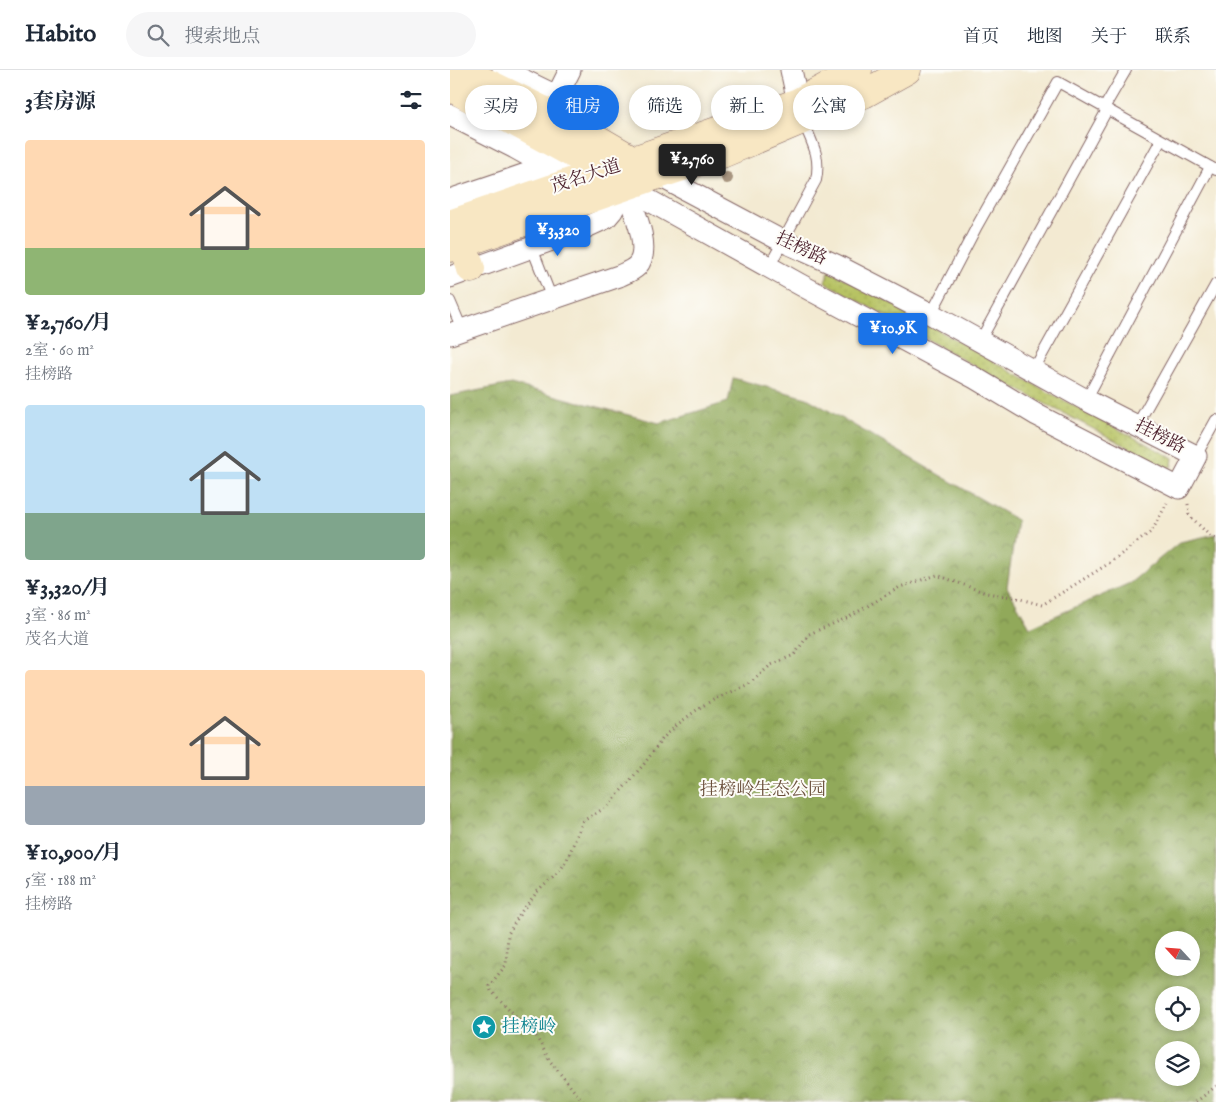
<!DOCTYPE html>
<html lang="zh">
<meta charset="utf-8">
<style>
:root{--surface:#fff;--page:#f6f6f7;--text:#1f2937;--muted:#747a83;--line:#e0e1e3;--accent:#1a73e8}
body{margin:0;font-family:"IM FELL English","Noto Serif SC",serif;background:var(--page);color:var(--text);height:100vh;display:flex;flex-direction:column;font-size:19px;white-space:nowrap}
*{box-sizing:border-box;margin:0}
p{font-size:16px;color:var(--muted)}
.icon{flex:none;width:28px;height:28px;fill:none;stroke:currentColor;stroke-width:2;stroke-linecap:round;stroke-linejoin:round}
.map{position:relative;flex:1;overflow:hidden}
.drawer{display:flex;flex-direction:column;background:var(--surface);width:450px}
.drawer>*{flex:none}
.banner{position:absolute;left:15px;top:15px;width:475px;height:45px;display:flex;gap:10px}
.needle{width:32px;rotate:296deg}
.controls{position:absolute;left:705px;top:861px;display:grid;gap:10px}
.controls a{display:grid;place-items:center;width:45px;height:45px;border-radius:50%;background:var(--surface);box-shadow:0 2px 8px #0003;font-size:25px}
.price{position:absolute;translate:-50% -42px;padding:0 11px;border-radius:5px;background:var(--accent);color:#fff;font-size:16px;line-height:32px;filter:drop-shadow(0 1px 2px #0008)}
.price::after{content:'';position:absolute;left:50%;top:30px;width:15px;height:11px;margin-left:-8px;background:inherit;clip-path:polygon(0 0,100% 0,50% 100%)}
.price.selected{background:#222;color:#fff}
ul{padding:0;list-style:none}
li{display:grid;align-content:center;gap:10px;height:265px;padding:0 25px}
li span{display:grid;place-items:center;height:155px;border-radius:5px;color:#555}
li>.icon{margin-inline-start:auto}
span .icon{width:90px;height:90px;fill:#fffc;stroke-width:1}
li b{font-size:21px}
h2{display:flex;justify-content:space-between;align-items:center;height:60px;padding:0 25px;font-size:21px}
.chip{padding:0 18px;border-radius:22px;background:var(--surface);box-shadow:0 2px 8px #0003;font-size:18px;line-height:45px}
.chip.selected{background:var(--accent);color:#fff}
header{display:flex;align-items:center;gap:30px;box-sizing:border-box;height:70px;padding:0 25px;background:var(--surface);border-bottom:1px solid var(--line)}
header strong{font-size:24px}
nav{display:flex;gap:28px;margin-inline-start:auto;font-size:18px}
.search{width:350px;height:45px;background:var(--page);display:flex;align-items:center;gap:12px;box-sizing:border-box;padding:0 18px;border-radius:28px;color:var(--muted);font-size:19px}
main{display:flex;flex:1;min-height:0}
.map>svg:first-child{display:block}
</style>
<header>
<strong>Habito</strong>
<div class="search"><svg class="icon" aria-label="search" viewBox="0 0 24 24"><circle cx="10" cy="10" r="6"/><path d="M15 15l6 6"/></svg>搜索地点</div>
<nav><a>首页</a><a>地图</a><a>关于</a><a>联系</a></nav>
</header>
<main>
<section class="drawer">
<h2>3套房源<svg class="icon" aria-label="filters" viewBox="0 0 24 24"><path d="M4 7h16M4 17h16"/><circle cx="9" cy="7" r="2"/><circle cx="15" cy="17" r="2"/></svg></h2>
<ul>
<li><span style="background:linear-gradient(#ffd9b3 70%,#8fb573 0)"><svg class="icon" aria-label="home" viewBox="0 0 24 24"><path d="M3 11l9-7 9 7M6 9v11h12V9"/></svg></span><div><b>¥2,760/月</b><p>2室 · 60 m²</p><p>挂榜路</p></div></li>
<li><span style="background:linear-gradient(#bfe0f5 70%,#7fa58c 0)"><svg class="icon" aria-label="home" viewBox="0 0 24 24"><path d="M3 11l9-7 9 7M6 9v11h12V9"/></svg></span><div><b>¥3,320/月</b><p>3室 · 86 m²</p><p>茂名大道</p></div></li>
<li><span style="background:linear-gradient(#ffd9b3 75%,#9aa5b1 0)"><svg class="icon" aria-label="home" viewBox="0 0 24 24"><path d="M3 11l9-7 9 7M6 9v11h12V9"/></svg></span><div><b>¥10,900/月</b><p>5室 · 188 m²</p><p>挂榜路</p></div></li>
</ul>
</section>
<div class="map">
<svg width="766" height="1032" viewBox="0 0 766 1032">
<defs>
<pattern id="grass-dots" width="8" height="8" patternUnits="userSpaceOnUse" patternTransform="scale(1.25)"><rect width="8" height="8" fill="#b7c364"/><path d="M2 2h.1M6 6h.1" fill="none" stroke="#9fa757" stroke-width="1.8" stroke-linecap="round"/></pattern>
<pattern id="forest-crowns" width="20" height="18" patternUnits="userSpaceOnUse" patternTransform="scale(1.25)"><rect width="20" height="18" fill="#91a95a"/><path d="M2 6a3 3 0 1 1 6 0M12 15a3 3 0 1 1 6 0" fill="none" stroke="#78894b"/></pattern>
</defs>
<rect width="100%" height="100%" fill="#fdfcf7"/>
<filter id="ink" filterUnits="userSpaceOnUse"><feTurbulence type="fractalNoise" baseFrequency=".02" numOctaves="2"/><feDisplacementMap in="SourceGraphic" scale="10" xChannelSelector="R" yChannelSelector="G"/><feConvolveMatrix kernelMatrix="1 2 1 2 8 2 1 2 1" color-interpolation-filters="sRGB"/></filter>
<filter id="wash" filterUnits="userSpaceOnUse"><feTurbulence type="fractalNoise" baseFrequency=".0096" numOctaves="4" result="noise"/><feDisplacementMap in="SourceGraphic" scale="20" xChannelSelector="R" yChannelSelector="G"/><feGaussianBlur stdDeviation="1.12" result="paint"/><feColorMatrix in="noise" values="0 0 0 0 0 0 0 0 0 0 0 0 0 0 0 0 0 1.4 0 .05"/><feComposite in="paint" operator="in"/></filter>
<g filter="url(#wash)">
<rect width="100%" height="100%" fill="#f3ead2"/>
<path fill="url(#grass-dots)" stroke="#807148" d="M379,201l35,17 173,98 136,72 -1,8 -4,2 -174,-91 -169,-95z"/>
<path fill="url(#forest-crowns)" stroke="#6e6442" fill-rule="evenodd" d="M283,308l74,20 210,122 -10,67 23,40 100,-44 50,-41 36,-8v568h-766v-706l61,-12 148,39 69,-21zM714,870h27v28h-27zM714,925h27v27h-27zM714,980h27v28h-27z"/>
</g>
<g filter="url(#ink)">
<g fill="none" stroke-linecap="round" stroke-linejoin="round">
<g stroke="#856665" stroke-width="12">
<g id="lane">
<path d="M654,38l22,-38"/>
<path d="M82,178l20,51"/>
<path d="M319,197l47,-87c5,-24 -4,-37 -13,-59"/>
<path d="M0,231l12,28"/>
<path d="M481,244l46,-88 81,-144 158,88"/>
<path d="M530,271l127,-231"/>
<path d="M583,301l128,-231"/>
<path d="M636,330l124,-233"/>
<path d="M687,355l79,-141"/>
<path d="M746,386l20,-36"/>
</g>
</g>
<g stroke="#856665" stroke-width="23">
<g id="street">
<path d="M53,0l90,44 1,6 -4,14"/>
<path d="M341,0l7,32"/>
<path d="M101,38l19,-38"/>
<path d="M0,45l65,33 36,20"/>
<path d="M175,117l176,98 174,93 62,37 142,73 17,-32 -110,-56 -155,-86 -95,-49 -54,-24 -124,-66"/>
<path d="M0,130l85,-29 16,-3 14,3 13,8"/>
<path d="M0,207l132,-48 24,-11 6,-7 13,-24"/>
<path d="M0,264l169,-58c6,-3 13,-5 18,-10 16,-17 -5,-60 -12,-79"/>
</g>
</g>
<g stroke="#856665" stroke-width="29">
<g id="secondary">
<path d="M11,0l109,53 74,43"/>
<path d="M0,17l154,84 8,7"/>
<path d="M0,154l324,-113 24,-9 60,-32"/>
<path d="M13,173l8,26"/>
<path d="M0,178l208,-73 64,-21 142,-60 43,-24"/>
</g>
</g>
<g stroke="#856665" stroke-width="3" stroke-dasharray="1 4" stroke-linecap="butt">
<path d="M738,434l1,11 21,21 6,3"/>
<path d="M133,1032l-33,-41 -14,-25 -45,-45 -2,-5 17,-21 2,-31 13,-22 17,-21 19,-17 9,-12 17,-41 25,-15 36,-42 19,-26 15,-14 24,-18 19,-10 28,-12 22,-19 23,-10 15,-21 40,-17 51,-30 37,-12 49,18 27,4 29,8 66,-41 44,-33 15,-28"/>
<path d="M746,1032l20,-16"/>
</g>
<use href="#lane" stroke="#fff" stroke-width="10"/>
<use href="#street" stroke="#fff" stroke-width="21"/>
<use href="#secondary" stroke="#f8e7c3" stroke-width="28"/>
</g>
<circle fill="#a89580" cx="277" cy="108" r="6"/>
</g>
<defs>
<g id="sight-disc" transform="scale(1.25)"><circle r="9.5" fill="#0f9aa8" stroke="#fdfcf7"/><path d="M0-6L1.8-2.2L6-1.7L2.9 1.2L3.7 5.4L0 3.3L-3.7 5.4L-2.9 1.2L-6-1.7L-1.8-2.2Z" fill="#fff"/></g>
</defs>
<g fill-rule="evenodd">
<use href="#sight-disc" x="34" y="957"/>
</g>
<g text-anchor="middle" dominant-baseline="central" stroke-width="4" stroke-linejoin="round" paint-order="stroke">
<g font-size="18" fill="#4a1f2b" stroke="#fdfcf7">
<text transform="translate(136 107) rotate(-18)">茂名大道</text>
<text transform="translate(351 179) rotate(25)">挂榜路</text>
<text transform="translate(710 367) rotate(27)">挂榜路</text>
</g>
<g font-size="18" fill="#6b503c" stroke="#fdfcf7">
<text x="313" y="720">挂榜岭生态公园</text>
</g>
<g font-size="18" fill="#0d838f" stroke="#fdfcf7" text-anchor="start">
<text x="52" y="957">挂榜岭</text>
</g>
</g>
</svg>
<div class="controls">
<a><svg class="needle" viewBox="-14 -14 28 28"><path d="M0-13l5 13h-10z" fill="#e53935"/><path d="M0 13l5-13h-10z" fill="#747a83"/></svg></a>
<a><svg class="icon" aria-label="locate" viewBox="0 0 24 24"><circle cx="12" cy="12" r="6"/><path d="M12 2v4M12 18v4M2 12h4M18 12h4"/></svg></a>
<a><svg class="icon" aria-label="layers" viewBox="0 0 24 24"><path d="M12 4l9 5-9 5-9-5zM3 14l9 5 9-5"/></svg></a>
</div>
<b class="price selected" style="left:242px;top:116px">¥2,760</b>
<b class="price" style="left:108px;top:187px">¥3,320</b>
<b class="price" style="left:443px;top:285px">¥10.9K</b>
<div class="banner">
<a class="chip">买房</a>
<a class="chip selected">租房</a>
<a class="chip">筛选</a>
<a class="chip">新上</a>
<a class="chip">公寓</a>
</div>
</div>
</main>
